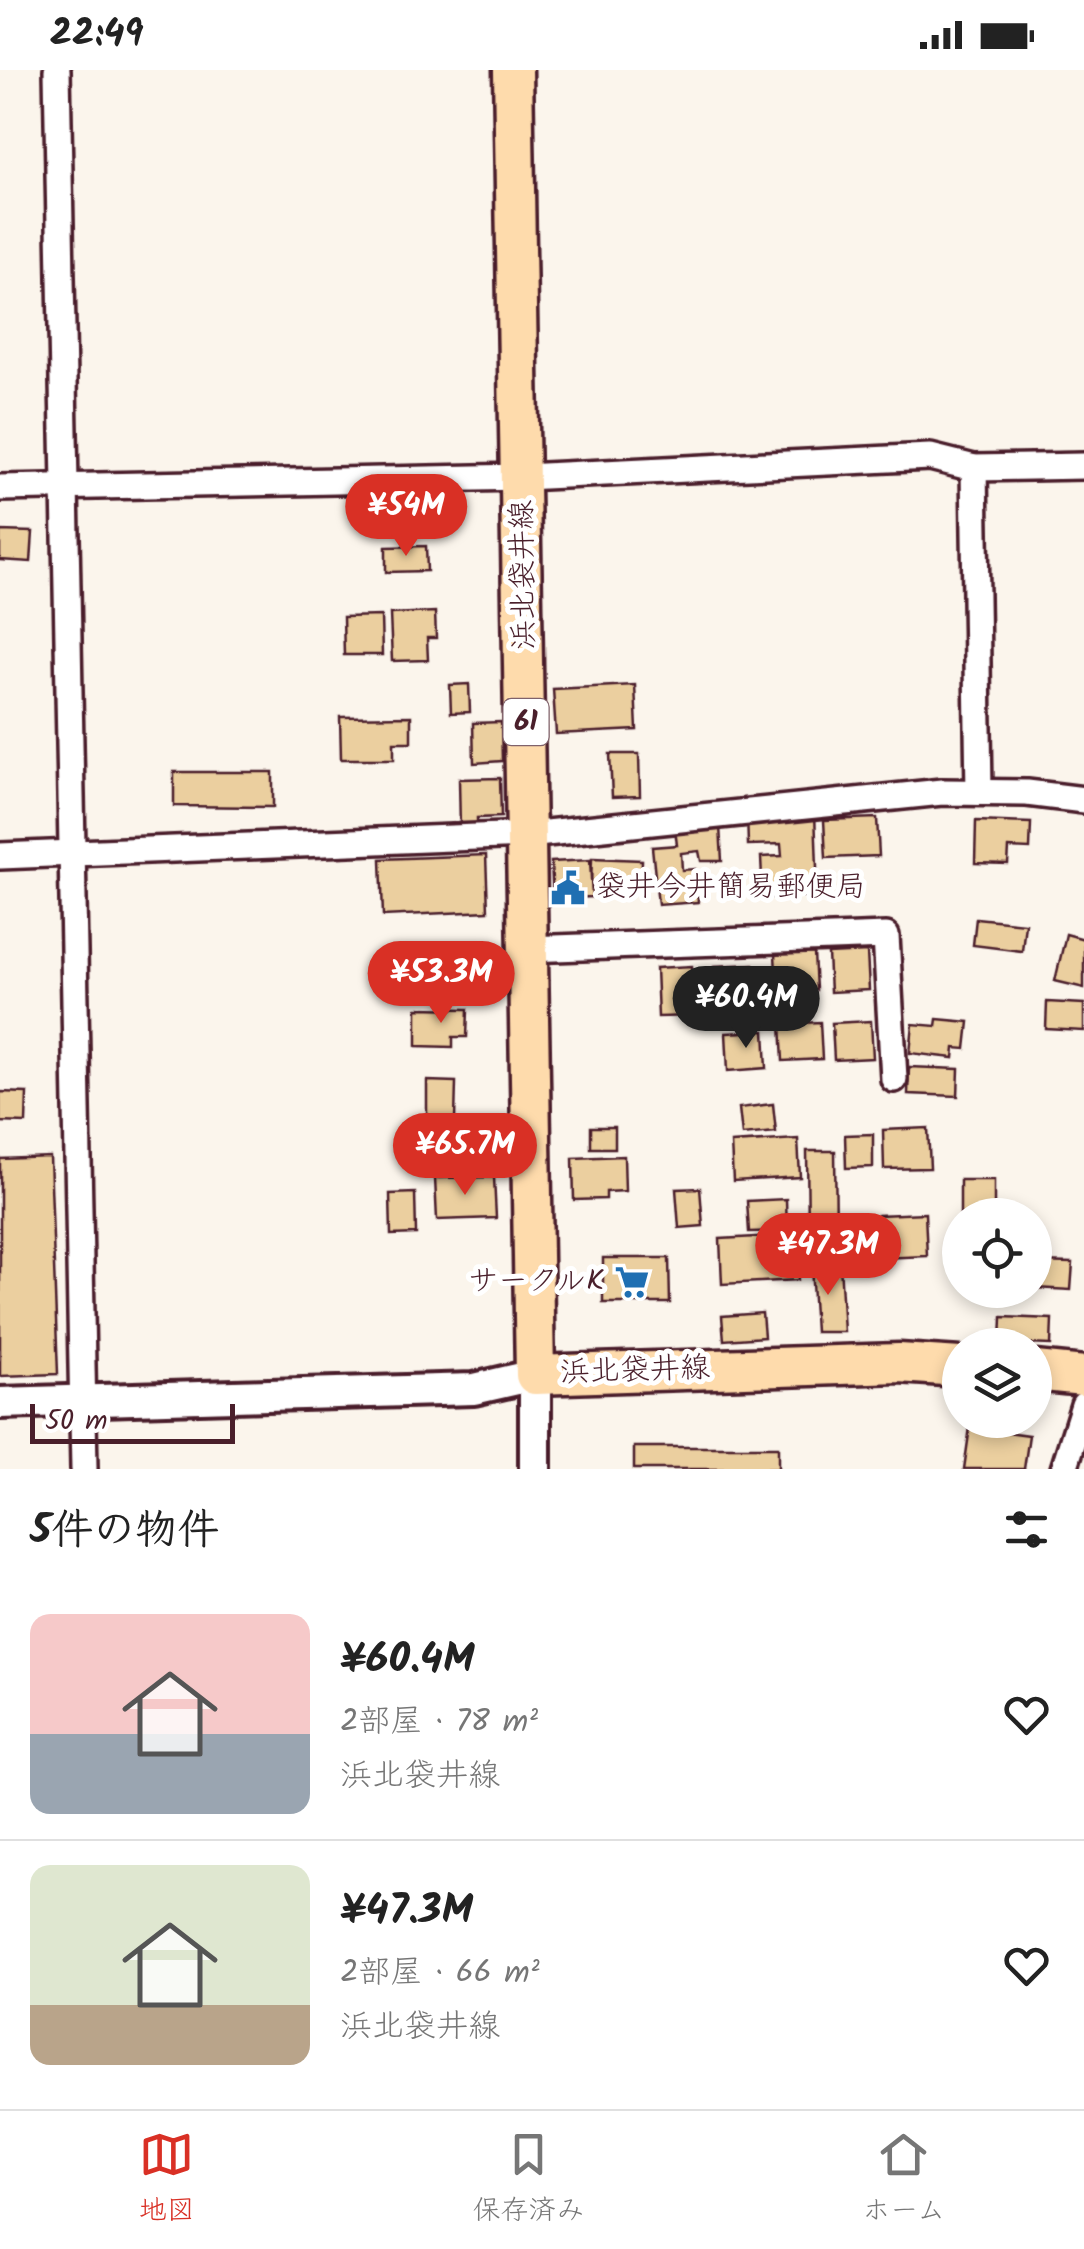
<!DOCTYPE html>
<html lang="ja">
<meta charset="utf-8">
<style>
:root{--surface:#fff;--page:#f6f6f6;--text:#222;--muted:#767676;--line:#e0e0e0;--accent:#d93025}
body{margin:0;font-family:Kalam,"Klee One",sans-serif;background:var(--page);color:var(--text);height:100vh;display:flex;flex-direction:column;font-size:38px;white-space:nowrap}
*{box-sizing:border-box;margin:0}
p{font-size:32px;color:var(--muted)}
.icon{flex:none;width:55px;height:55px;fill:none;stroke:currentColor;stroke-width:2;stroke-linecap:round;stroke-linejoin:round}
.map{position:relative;height:1399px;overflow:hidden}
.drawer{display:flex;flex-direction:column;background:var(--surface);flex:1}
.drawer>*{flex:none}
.fabs{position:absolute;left:942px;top:1128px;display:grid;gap:20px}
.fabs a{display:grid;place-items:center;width:110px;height:110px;border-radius:50%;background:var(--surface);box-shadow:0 5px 15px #0003;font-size:50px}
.scale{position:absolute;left:30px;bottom:25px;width:205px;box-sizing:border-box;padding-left:10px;border:5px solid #4a1f2b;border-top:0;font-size:28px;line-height:35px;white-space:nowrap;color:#4a1f2b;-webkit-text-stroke:8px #fff;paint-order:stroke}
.price{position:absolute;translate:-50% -85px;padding:0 22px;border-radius:35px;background:var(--accent);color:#fff;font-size:32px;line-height:65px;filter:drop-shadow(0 2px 5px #0008)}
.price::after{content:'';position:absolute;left:50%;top:60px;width:30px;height:22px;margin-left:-15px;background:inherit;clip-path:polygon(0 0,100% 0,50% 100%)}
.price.on{background:#222;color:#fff}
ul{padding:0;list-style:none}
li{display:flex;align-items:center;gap:30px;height:250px;padding:0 30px}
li+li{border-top:2px solid var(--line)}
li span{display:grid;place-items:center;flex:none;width:280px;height:200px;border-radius:20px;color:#555}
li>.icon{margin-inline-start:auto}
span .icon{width:120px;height:120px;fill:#fffc;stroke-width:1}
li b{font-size:42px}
h2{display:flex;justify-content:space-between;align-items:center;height:120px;padding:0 30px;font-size:42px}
.status{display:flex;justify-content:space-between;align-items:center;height:70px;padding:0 50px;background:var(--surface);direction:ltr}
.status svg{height:28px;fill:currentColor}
.menu{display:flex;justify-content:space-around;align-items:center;height:140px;border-top:2px solid var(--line);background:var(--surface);font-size:28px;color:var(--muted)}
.menu a{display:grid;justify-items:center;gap:5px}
.menu .on{color:var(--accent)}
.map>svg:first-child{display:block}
</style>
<div class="status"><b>22:49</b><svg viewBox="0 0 49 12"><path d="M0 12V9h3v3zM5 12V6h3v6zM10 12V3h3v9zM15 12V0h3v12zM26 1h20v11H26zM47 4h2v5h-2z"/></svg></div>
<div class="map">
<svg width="1084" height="1399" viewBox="0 0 1084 1399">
<rect width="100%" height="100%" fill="#fbf5ec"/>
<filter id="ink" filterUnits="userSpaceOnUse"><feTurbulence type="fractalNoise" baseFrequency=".01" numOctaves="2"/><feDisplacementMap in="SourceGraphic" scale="20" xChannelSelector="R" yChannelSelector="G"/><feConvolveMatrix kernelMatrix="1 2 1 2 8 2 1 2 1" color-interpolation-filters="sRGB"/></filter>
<g filter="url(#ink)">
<g fill="#ebcf9f" stroke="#4a1f2b" stroke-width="2.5">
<path d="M0,461l33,1 -2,30 -31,-2z"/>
<path d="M426,476l1,25 -41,1v-25z"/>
<path d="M435,542l1,26h-9l1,22 -36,1 -2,-47z"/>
<path d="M381,546l1,39h-38l-1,-38z"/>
<path d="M469,614l1,28 -19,1 -1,-28z"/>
<path d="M635,615l2,45 -81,4 -3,-45z"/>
<path d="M411,646v26h-17v17h-53l-1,-42z"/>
<path d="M501,652l1,39 -28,2 -1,-40z"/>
<path d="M610,684h29l1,42 -28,1z"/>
<path d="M174,702h99v35l-99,-1z"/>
<path d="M500,708l1,39 -24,1v10l-17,1 -1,-50z"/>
<path d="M815,742l3,84 -55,2 -2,-41 21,-1 -1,-12 -33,1 -1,-31z"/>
<path d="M877,748l2,38 -53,2 -2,-38z"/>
<path d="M976,751l55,2 -1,26 -21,-1 -1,16 -33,-1z"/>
<path d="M720,756l2,35h-21l-2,-10 -18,2 1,17 13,-1 3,33 -40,3 -6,-58 25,-2 -2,-16z"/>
<path d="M486,785l2,56 -105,5 -2,-57z"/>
<path d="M592,788l50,2 -1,27 -50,-3z"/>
<path d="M590,790l2,37 -39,2 -2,-37z"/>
<path d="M976,848l49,5 -3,28 -49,-6z"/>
<path d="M1066,864l18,5v49l-29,-7z"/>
<path d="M867,882l2,38 -39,2 -2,-38z"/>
<path d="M814,883l2,37 -39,2 -2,-38z"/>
<path d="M753,894l3,38 -39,1 -3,-37z"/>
<path d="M692,896l3,50 -37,1 -2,-49z"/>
<path d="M1047,932l37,2v27l-38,-2z"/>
<path d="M417,938l51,1 -1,28h-14v10l-36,-1z"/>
<path d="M937,949l32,3 -3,27 -11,-1 -1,10 -44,-5 3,-29 23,2z"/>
<path d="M871,951l2,37 -39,2 -2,-37z"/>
<path d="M820,952l2,37 -39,2 -2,-37z"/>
<path d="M765,961l2,37 -39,3 -2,-38z"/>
<path d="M909,997l50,2 -1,27 -50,-2z"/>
<path d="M427,1011l29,1 -1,38h-28z"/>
<path d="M0,1022l27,1 -1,30 -26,-1z"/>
<path d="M773,1034l3,28 -34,3 -3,-27z"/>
<rect x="591" y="1057" width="24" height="21"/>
<path d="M928,1058l2,40 -46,1 -1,-39z"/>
<path d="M873,1064v33l-27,1 -1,-33z"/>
<path d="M798,1069l2,38 -67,4 -2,-38z"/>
<path d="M807,1081h28l1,82h-28z"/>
<path d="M624,1086l1,35 -19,1v7l-32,1 -1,-42z"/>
<path d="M50,1087l8,217 -58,2v-217z"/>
<path d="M494,1107l2,41 -59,2 -2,-42z"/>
<path d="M960,1110h34v35h-34v12z"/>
<path d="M700,1118l3,38 -24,2 -3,-39z"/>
<path d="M415,1123l1,41 -25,1 -1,-41z"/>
<path d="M786,1129l1,32 -38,1 -2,-31z"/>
<path d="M925,1143l2,43 -47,2 -2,-43z"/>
<path d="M795,1165l3,45 -76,4 -2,-45z"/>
<path d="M603,1188h66l1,45h-67z"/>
<path d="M1035,1192l38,1 -2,27 -36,-2z"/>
<path d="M840,1194l4,68h-29l-4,-66z"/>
<path d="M762,1243l2,24 -40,3 -2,-24z"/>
<path d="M1002,1247l50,2 -1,26 -50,-2z"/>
<path d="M970,1357l59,8 -5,34h-60z"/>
<rect x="634" y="1377" width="144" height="22"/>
</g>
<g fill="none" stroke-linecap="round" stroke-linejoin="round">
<g stroke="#4a1f2b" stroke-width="32">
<g id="minor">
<path d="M57,0l27,1399"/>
<path d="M974,398l5,324"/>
<path d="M0,418l523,-11 407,-20 44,11 110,-2"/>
<path d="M0,786l527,-21 415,-43 85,1 57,7"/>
<path d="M527,879l359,-13 8,143"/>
<path d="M1064,1399l20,-64"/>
</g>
</g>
<g stroke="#4a1f2b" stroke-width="38">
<path id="tertiary" d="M0,1333l474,-14 61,-14v94"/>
</g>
<g stroke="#4a1f2b" stroke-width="45">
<g id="primary">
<path d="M513,0l22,1305 364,-12 61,4"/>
<path d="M1035,1301l49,5"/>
</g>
</g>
<use href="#minor" stroke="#fff" stroke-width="25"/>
<use href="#tertiary" stroke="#fff" stroke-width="30"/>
<use href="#primary" stroke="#fedbac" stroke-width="38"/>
</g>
</g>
<defs>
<g id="civic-bare" transform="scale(2.7)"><path d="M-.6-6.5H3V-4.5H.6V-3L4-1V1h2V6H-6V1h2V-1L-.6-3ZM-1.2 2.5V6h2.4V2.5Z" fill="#1f6fb2" stroke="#fff" stroke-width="2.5" paint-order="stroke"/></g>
<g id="supermarket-bare" transform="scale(2.7)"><path d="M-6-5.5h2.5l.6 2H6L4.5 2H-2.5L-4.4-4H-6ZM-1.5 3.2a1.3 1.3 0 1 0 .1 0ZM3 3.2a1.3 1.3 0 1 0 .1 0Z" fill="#1f6fb2" stroke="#fff" stroke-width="2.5" paint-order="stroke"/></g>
</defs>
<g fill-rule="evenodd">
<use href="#civic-bare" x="568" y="818"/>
<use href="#supermarket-bare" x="632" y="1212"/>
</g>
<g text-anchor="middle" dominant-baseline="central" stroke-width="10" stroke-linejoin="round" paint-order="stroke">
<rect fill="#fff" stroke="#80626b" stroke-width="2.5" x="503.5" y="629" width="45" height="46" rx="8"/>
<g font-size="28" font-weight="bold" fill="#4a1f2b">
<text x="526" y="652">61</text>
</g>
<g font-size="30" fill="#4a1f2b" stroke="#fff">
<text transform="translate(524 505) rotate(-91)">浜北袋井線</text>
<text transform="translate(635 1301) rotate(-2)">浜北袋井線</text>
</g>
<g font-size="30" fill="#4a1f2b" stroke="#fff" text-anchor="start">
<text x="596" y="818">袋井今井簡易郵便局</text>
<text x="604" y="1212" text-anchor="end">サークルK</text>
</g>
</g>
</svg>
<div class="fabs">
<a><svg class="icon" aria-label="locate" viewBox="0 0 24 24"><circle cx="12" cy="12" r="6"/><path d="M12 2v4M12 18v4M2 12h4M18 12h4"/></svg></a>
<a><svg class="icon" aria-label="layers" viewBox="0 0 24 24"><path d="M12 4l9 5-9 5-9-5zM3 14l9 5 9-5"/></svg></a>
</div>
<div class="scale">50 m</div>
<b class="price" style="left:406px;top:489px">¥54M</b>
<b class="price" style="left:441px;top:956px">¥53.3M</b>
<b class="price on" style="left:746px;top:981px">¥60.4M</b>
<b class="price" style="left:465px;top:1128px">¥65.7M</b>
<b class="price" style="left:828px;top:1228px">¥47.3M</b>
</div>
<section class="drawer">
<h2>5件の物件<svg class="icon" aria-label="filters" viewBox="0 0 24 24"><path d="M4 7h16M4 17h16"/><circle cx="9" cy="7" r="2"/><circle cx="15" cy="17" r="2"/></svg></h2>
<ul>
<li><span style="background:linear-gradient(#f6c9c9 60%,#9aa5b1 0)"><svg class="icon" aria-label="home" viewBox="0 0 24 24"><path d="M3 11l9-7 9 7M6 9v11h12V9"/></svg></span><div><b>¥60.4M</b><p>2部屋 · 78 m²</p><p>浜北袋井線</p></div><svg class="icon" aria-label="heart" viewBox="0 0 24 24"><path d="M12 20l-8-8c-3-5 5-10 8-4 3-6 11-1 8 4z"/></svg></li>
<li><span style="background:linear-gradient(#dfe7d0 70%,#b9a48a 0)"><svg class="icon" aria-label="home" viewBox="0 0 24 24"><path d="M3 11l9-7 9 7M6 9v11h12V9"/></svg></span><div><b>¥47.3M</b><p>2部屋 · 66 m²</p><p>浜北袋井線</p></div><svg class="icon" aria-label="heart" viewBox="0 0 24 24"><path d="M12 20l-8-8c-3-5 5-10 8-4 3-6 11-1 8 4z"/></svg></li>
</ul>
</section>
<nav class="menu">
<a class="on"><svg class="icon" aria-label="map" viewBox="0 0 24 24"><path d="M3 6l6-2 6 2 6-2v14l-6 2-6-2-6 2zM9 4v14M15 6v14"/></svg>地図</a>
<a><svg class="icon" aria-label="saved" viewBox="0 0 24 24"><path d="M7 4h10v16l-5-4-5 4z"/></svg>保存済み</a>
<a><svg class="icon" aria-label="home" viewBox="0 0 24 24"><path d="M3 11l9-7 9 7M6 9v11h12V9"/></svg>ホーム</a>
</nav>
